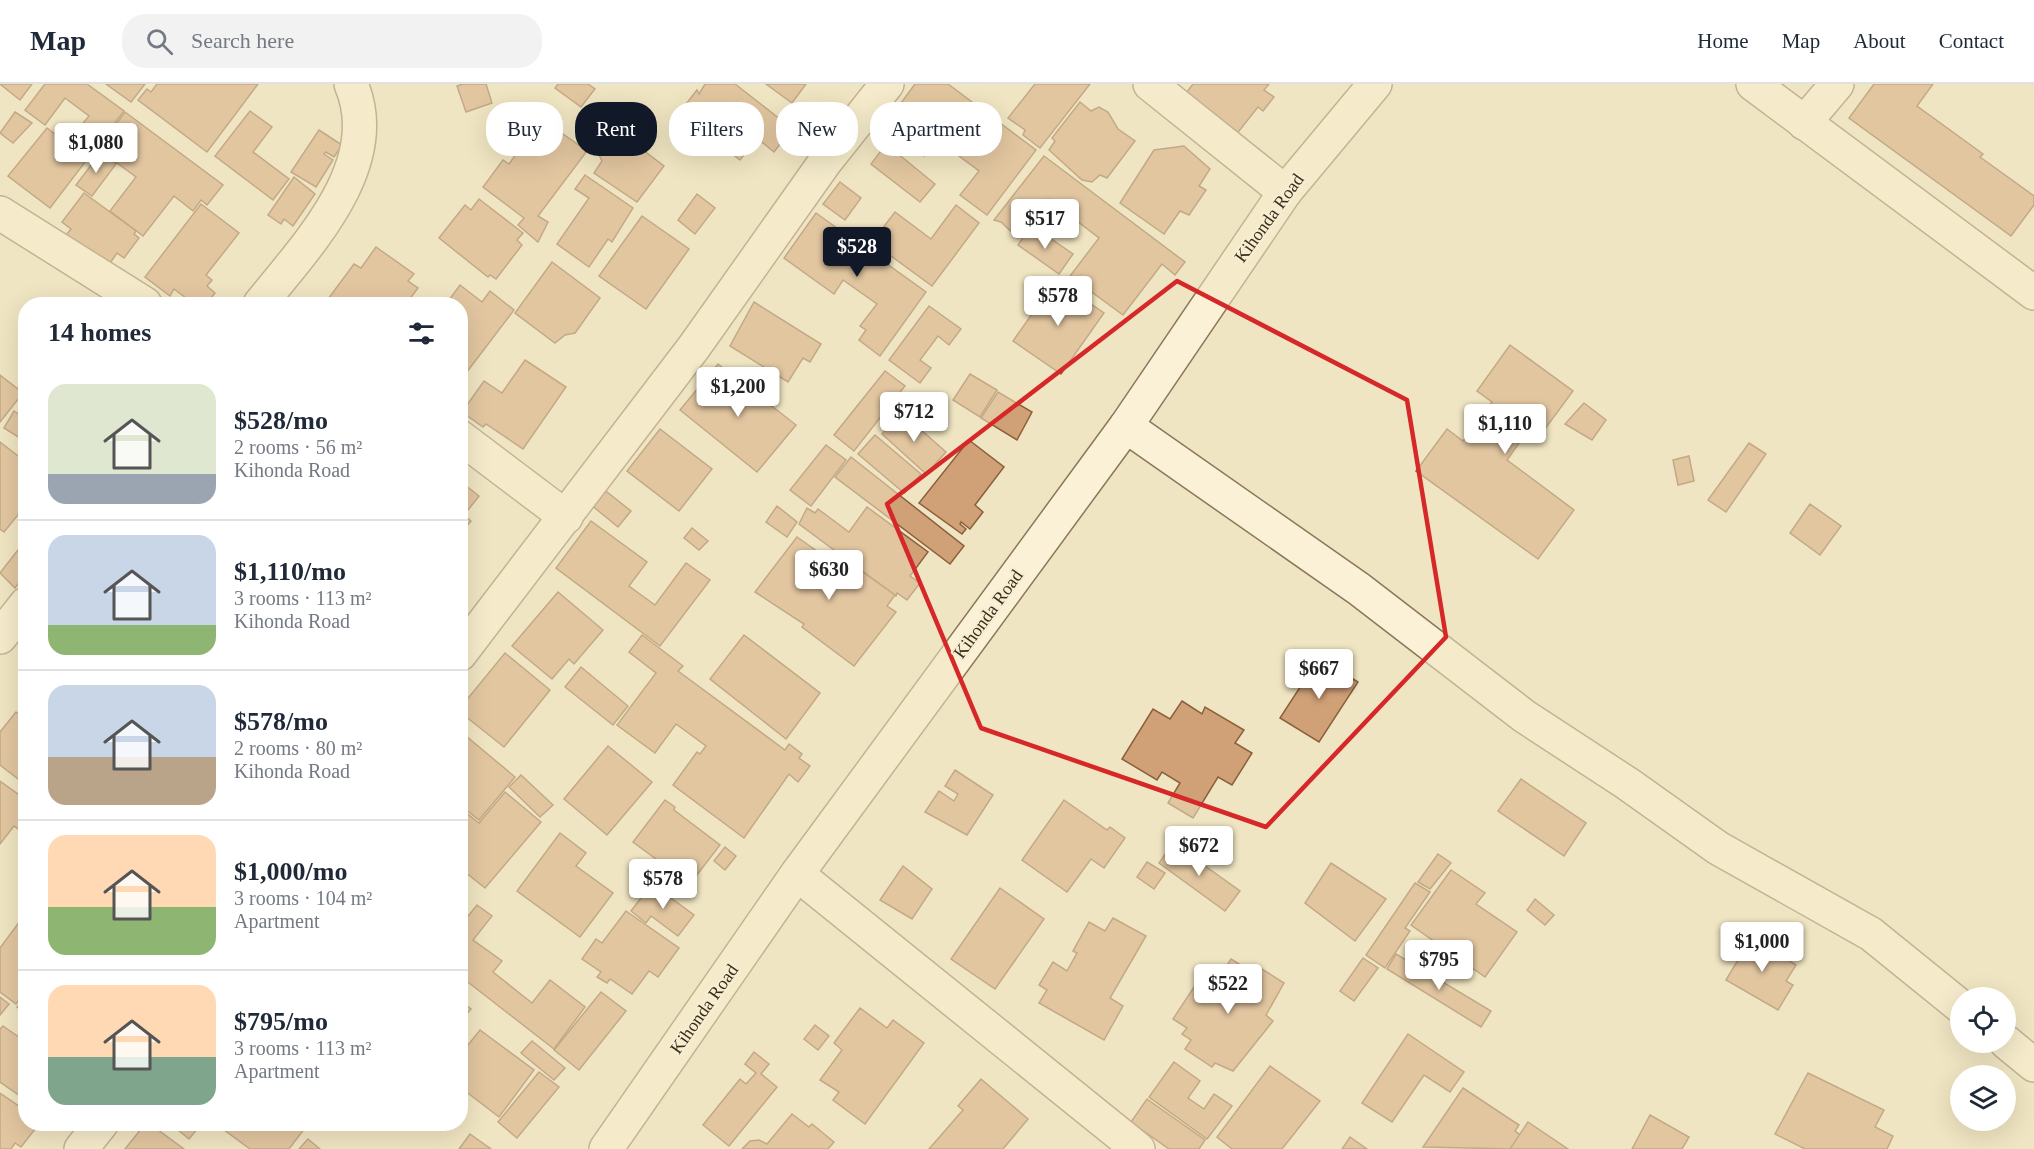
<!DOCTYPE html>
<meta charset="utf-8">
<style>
:root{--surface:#fff;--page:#f2f2f3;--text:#1f2937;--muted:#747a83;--line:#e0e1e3;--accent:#111827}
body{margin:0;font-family:Georgia,serif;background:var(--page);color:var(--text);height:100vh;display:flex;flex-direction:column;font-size:22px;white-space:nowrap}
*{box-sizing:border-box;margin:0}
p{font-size:20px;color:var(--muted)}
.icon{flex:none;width:33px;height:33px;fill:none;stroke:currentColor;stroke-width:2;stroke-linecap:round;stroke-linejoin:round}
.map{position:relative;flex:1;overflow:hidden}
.side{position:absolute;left:18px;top:213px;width:450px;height:834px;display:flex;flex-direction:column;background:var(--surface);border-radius:24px;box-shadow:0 6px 24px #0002}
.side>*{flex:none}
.hud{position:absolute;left:486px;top:18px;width:570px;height:54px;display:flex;gap:12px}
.tools{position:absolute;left:1950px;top:903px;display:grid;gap:12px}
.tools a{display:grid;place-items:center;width:66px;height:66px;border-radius:50%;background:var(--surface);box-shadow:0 6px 24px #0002;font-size:30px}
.price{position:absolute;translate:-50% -51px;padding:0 14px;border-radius:6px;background:#fff;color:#222;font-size:20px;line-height:39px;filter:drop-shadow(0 2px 3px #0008)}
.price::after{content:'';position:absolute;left:50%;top:36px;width:18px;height:14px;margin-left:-9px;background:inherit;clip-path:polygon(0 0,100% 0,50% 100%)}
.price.selected{background:var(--accent);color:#fff}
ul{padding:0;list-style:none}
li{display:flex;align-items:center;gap:18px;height:150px;padding:0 30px}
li+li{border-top:2px solid var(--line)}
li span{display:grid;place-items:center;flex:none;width:168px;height:120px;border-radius:18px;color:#555}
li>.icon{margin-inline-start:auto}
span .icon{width:72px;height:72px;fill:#fffc;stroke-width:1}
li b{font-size:26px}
h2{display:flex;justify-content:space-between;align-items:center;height:72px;padding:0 30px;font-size:26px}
.pill{padding:0 21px;border-radius:24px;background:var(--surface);box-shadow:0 6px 24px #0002;font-size:21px;line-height:54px}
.pill.selected{background:var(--accent);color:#fff}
header{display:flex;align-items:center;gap:36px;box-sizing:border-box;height:84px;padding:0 30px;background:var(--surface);border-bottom:2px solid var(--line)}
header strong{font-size:28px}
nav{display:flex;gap:33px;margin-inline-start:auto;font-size:21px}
.search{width:420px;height:54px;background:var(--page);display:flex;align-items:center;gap:15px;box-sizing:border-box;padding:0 21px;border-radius:24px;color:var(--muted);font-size:22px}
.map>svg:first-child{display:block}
</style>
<header>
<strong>Map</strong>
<div class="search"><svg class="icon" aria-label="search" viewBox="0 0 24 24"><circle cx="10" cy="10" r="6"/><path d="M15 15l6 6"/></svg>Search here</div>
<nav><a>Home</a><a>Map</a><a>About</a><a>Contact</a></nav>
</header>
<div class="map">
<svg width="2034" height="1065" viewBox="0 0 2034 1065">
<rect width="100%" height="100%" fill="#f0e5c2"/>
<g fill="#d0a077" stroke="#8b603d" stroke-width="1.5">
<path d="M0,0h32l-12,16z"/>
<path d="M45,0h42l37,27 -74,97 -42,-32 39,-48 20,15 22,-27 -24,-18 -20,27 -20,-15z"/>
<path d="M106,0h39l-14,18z"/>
<path d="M157,0h101l-51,68 -69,-52 9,-11 4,3z"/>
<path d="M463,0h23l6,19 -26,9 -9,-26z"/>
<path d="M558,0h30l7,5 -14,18 -26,-19z"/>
<path d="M705,0h30l50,39 -2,2 7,6 -16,21 -17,-14 -17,22 -61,-47 18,-23 2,4z"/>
<path d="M766,0h40l-14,19z"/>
<path d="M915,0h33l88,66 -49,65 -27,-20 19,-24 -20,-15 11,-15 -23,-16 -23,31 -40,-30z"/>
<path d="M1035,0h55l-50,64 -17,-13 2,-5 -17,-12z"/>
<path d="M1193,0h76l-5,6 10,7 -11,14 -5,-4 -23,29 -52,-39z"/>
<path d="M1874,0h59l-16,22 66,48 -3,3 54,39v9l-23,31 -162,-118z"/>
<path d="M1080,18l11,9 8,-4 9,5 10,17 17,12 -28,37 -7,-3 -8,7 -10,-2 -33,-30 6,-9 -3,-3z"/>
<path d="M250,27l22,16 -19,25 36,27 -16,21 -58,-44z"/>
<path d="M15,28l17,11 -19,20 -13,-10z"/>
<path d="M125,28l98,73 -16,20 -6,-5 -8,11 -19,-15 -31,40 -33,-25 26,-34 -31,-23 3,-4 -7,-5z"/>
<path d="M556,45l31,22 -49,65 10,6 -10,20 -20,-17 6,-7 -41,-31 20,-27 6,4 18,-25 13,10z"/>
<path d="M319,46l23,15 -8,12 -8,-5 -2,2 9,6 -17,27 -25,-15z"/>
<path d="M619,48l45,34 -27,36 -43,-29 8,-12 -4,-8z"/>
<path d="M886,60l49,40 -15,18 -49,-38z"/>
<path d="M1184,62l26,23 -11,17 7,4 -17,25 -9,-4 -16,23 -44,-31 34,-53z"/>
<path d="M101,68l15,12 -24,32 -16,-11z"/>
<path d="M1044,72l141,106 -10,13 -13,-11 -39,51 -53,-39 29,-38 -51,-39 -30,39 -17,-16 -7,-2z"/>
<path d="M585,91l48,33 -21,34 -4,-3 -19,28 -32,-23 32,-46 -14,-9z"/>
<path d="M294,93l21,17 -22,32 -9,-7 -3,5 -13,-9z"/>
<path d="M840,98l21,16 -16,22 -22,-16z"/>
<path d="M84,109l52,38 -2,3 5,4 -15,20 -7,-5 -9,13 -42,-31 5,-6 -9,-7z"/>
<path d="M697,110l18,14 -20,26 -17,-14z"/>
<path d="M479,115l44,34 -6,7 5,5 -26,34 -6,-4 -2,2 -49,-39 26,-33 6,5z"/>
<path d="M201,120l38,29 -33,42 6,5 -5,6 8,7 -9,11h-12l-20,-15 -4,7 -25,-19z"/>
<path d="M956,121l23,18 -47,63 -60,-44 23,-30 36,27z"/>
<path d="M816,129l110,79 -46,64 -21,-16 7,-10 -6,-4 17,-22 -34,-24 -9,14 -50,-36z"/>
<path d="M642,132l47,33 -43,60 -47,-33z"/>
<path d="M1031,141l42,29 -14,20 -41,-29z"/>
<path d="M376,163l38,27 -6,7 10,7 -12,16 -10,-5 -4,5h-57l-7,-5 26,-35 7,4z"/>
<path d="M552,178l48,36 -25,35 -10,2 -10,8 -40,-30z"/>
<path d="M1056,196l48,33 -43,61 -48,-33z"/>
<path d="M460,201l22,17 8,-11 24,19 -54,71v-77h-14z"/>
<path d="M754,218l67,42 -11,18 -7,-4 -15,24 -58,-36z"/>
<path d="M929,222l32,23 -12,16 -11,-9 -18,24 11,8 -11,15 -31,-23z"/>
<path d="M1510,261l63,46 -34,46 -10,-8 -22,31 67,50 -36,49 -122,-88 31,-42 16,12 29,-39 -15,-11z"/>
<path d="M525,276l41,27 -43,62 -37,-25 -3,3 -21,-15 22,-31 18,12z"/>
<path d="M718,280l78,61 -39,47 -77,-62z"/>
<path d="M885,287l20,15 -51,65 -20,-16z"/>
<path d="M970,290l27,16 -17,27 -27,-17z"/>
<path d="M0,291l23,18 -23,29z"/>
<path d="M998,308l34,20 -15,28 -36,-22z"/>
<path d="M1584,319l22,17 -14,20 -27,-16z"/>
<path d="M14,327l9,6 3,-5v30l-22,-14z"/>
<path d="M902,329l44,39 -20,22 -44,-40z"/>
<path d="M660,345l52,40 -33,42 -52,-40z"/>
<path d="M875,351l46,39 -17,19 -46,-39z"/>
<path d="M969,356l35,27 -29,38 8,7 -13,17 -9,-7 -1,2 6,5 -4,5 -43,-31z"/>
<path d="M0,358l26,20v27l-6,6 6,4v6l-22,27 -4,-3z"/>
<path d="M1749,359l17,11 -40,58 -18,-12z"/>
<path d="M826,361l20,15 -35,46 -21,-16z"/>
<path d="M1689,372l5,25 -16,4 -5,-25z"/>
<path d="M851,373l113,89 -14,18 -115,-87z"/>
<path d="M460,397l19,15 -15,19 7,6 -11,13z"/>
<path d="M602,404l29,23 -13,16 -28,-23z"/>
<path d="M1810,420l31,22 -21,29 -30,-22z"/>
<path d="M777,422l20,16 -10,15 -21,-15z"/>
<path d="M867,423l61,45 -18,24 10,7 -13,17 -10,-7 -1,3 -97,-72 8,-16 8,5 3,-4 31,23z"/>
<path d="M591,437l56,41 -18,24 26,19 31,-42 24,17 -50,66 -104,-78z"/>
<path d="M692,444l16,13 -9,9 -15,-12z"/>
<path d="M797,453l24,17 -3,5 23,16 9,-12 45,32 -8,11 9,6 -42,54 -52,-39 2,-3 -49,-32z"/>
<path d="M21,462l5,4v23l-11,15 -15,-15z"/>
<path d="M558,508l45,38 -29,34 -5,-5 -17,20 -40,-33z"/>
<path d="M642,551l41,31 -5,5 107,79 4,-6 13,10 -3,4 11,8 -12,16 -9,-8 -45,64 -71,-53 24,-33 3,2 6,-8 -30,-22 -21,29 -38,-28 39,-52 -27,-21z"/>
<path d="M744,551l76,58 -34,46 -76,-60z"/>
<path d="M505,569l45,37 -46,57 -44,-35v-4z"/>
<path d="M1319,574l39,24 -39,60 -39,-24z"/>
<path d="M581,583l47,39 -15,19 -48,-38z"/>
<path d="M1182,617l20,13 3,-7 39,23 -9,13 17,10 -20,32 -14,-8 -25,41 -25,-15 12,-20 -18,-11 -5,8 -35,-21 31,-50 17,10z"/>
<path d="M16,628l10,7v66l-26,-20v-33z"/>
<path d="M460,647l55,46 -36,43 -19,-15z"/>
<path d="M608,662l44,36 -45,53 -43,-36z"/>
<path d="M955,686l38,25 -26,40 -42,-23 14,-21 15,10 4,-7 -13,-8z"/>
<path d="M521,691l32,30 -13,12 -31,-30z"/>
<path d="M1521,695l65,44 -22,33 -66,-45z"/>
<path d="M0,697l26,19v35l-12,-9 -14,18z"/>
<path d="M505,708l36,30 -56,66 -25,-20v-60l19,15z"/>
<path d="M665,716l10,7 -1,3 46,35 -30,39 -57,-42z"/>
<path d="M1064,716l43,30 3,-3 15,11 -21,30 -13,-9 -24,33 -45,-32z"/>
<path d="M560,749l26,20 -10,13 37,27 -33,44 -63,-46z"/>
<path d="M1173,759l67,48 -15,20 -66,-48z"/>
<path d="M725,763l11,9 -11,14 -11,-9z"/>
<path d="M1438,770l13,9 -21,26 -12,-7z"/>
<path d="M1147,778l18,11 -11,16 -17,-12z"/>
<path d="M1331,779l55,36 -31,42 -50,-38z"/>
<path d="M903,782l29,23 -20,30 -32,-19z"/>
<path d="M1451,786l34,23 -9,11 41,28 -32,45 -74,-52z"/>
<path d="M1415,799l15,9 -25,36 5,3 -25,37 -19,-13z"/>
<path d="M652,800l42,31 -16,21 -27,-20 -5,7 -15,-12z"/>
<path d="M1000,804l44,31 -49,70 -44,-30z"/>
<path d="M1535,815l19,16 -9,10 -18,-15z"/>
<path d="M477,821l15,11 -19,24 29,21 -9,11 39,31 18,-23 35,27 -31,42 -94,-73v-50z"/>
<path d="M626,827l53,37 -21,29 -9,-6 -17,23 -22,-15 -3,4 -10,-6 4,-5 -19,-13 14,-20 6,4z"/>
<path d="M26,829v78l-10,13 -16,-12v-44z"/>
<path d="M1113,834l33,18 -36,62 13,8 -19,34 -65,-37 8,-13 -8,-5 14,-23 14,9 10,-18 -4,-2 16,-29 16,9z"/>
<path d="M1746,851l50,30 -10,16 7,4 -15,25 -52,-30 12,-20 -5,-3z"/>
<path d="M1396,870l95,57 -10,16 -94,-58z"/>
<path d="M1363,874l15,10 -24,33 -14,-10z"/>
<path d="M1231,875l27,17 4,-7 22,14 -18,32 7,6 -40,50 -18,-8 -3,4 -27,-18 6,-9 -9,-6 5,-6 -14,-9 25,-38 13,9z"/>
<path d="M601,908l25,19 -47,59 -25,-20z"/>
<path d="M0,913l9,7 -9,11z"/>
<path d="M26,913v16l-9,-6z"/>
<path d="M460,917l11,8 -11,13z"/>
<path d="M860,924l27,20 6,-8 31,23 -59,81 -32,-24 6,-8 -19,-12 22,-30 -8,-7z"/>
<path d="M815,941l14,11 -11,14 -14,-11z"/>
<path d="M3,942l23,16v58l-26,-18v-53z"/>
<path d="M480,946l54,40 -35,47 -39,-30v-32z"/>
<path d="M1408,950l56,38 -14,20 -26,-17 -32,47 -30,-19z"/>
<path d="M532,957l33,27 -11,12 -33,-27z"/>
<path d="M754,968l15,12 -8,10 16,13 -48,59 -26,-21 37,-46 6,5 10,-11 -11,-9z"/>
<path d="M1174,978l26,19 -12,17 16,11 10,-15 18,12 -25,33 -58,-42z"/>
<path d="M1270,982l50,35 -38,48h-50l-15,-12z"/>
<path d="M539,988l20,15 -42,51 -19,-16z"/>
<path d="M1808,989l76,37 -9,17 18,9 -6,13h-82l-30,-15z"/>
<path d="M981,995l47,40 -25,30h-74l34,-39 -5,-4z"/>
<path d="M1463,1004l56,37 -4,6 7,5 -9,13 -90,-2z"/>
<path d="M0,1009l26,18v13h13l-18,23 -6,-4 -4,6h-11z"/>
<path d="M1147,1015l58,41 -6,9h-30l-38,-27z"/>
<path d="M792,1030l17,13 3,-3 22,18 -6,7h-86l8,-8 9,-1 8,4z"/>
<path d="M1650,1031l39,22 -7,12h-50z"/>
<path d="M1528,1038l40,27h-58z"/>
<path d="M145,1040h5l34,25h-59z"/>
<path d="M171,1040h24l4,3 -10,12z"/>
<path d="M216,1040h92l-19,25h-39z"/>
<path d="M470,1050l21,15h-32z"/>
<path d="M1350,1053l17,12h-25z"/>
<path d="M308,1055l12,10h-21z"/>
</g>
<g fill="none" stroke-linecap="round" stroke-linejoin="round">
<g stroke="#8b7659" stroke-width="36">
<g id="minor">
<path d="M1150,0l135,108"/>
<path d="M1753,0l281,209"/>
<path d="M1804,39l33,-39"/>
<path d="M0,129l145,91"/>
<path d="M260,220c46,-58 126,-139 91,-220"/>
<path d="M1126,342l233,163 165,127 104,68 90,64 153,86 89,72"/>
<path d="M460,353l106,80"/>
<path d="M0,553l26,-33"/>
<path d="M460,570l234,-307 131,-185 62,-78"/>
<path d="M797,790l341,275"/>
<path d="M2006,958l28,23"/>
<path d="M81,1065l20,-25"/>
<path d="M606,1065l191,-275 329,-448 159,-234 90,-108"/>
</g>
</g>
<use href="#minor" stroke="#faf1d6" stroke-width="33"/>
</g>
<path d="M0 0H2034V1065H0ZM1177,197l230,119 39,237 -180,190 -285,-99 -94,-224z" fill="#f0e5c2" fill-opacity=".55" fill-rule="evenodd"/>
<path fill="none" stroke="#d62828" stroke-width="4.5" stroke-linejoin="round" d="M1177,197l230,119 39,237 -180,190 -285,-99 -94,-224z"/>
<g text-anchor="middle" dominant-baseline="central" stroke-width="4.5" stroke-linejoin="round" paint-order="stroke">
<g font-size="18" fill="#3a2d1d" stroke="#f7eed2">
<text transform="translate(1269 134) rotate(-54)">Kihonda Road</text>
<text transform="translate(988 530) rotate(-54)">Kihonda Road</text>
<text transform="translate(704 925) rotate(-55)">Kihonda Road</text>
</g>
</g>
</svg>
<div class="tools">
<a><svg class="icon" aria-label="locate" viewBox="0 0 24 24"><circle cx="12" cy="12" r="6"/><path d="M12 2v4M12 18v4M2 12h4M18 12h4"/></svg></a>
<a><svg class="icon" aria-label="layers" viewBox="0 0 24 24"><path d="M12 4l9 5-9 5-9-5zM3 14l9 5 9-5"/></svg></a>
</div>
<b class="price" style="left:96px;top:90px">$1,080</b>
<b class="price" style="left:1045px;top:166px">$517</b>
<b class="price selected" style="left:857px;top:194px">$528</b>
<b class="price" style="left:1058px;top:243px">$578</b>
<b class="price" style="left:738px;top:334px">$1,200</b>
<b class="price" style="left:914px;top:359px">$712</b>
<b class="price" style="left:1505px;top:371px">$1,110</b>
<b class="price" style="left:829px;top:517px">$630</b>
<b class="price" style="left:1319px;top:616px">$667</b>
<b class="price" style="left:1199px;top:793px">$672</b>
<b class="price" style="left:663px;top:826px">$578</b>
<b class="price" style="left:1762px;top:889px">$1,000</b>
<b class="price" style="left:1439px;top:907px">$795</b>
<b class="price" style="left:1228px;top:931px">$522</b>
<div class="hud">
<a class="pill">Buy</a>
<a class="pill selected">Rent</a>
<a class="pill">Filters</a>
<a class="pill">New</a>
<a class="pill">Apartment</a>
</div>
<section class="side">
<h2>14 homes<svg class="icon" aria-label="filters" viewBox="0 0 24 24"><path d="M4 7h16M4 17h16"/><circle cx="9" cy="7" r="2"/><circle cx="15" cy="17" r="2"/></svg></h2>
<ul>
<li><span style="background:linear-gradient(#dfe7d0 75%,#9aa5b1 0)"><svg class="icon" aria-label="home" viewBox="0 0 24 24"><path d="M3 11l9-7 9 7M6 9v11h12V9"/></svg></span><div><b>$528/mo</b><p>2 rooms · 56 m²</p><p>Kihonda Road</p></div></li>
<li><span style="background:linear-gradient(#c9d6e8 75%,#8fb573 0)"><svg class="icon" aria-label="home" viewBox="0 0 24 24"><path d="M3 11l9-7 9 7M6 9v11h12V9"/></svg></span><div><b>$1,110/mo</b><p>3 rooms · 113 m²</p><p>Kihonda Road</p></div></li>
<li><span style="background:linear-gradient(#c9d6e8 60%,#b9a48a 0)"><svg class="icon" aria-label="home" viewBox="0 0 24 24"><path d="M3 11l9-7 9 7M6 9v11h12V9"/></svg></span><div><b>$578/mo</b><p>2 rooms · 80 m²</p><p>Kihonda Road</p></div></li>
<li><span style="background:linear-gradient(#ffd9b3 60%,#8fb573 0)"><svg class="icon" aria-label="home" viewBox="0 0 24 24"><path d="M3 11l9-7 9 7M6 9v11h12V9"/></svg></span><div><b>$1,000/mo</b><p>3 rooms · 104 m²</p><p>Apartment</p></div></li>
<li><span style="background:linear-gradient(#ffd9b3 60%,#7fa58c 0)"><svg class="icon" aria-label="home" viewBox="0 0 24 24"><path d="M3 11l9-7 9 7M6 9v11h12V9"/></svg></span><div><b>$795/mo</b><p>3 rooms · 113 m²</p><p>Apartment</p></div></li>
</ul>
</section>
</div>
